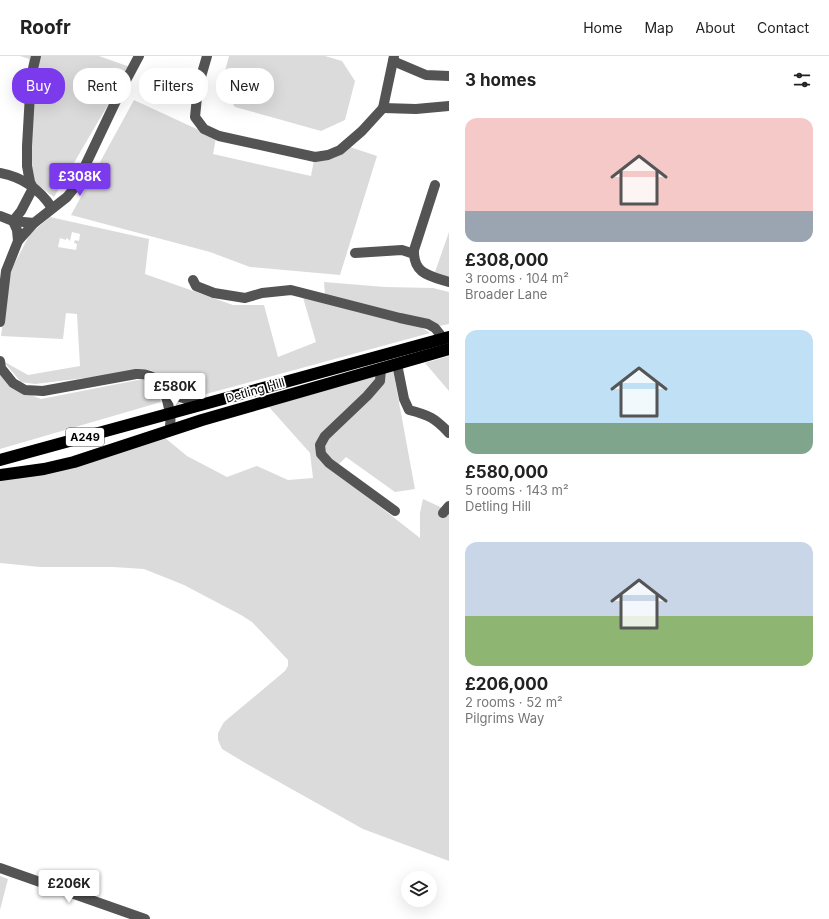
<!DOCTYPE html>
<meta charset="utf-8">
<style>
:root{--surface:#fff;--page:#f6f6f6;--text:#222;--muted:#767676;--line:#e0e0e0;--accent:#7c3aed}
body{margin:0;font-family:Inter,sans-serif;background:var(--page);color:var(--text);height:100vh;display:flex;flex-direction:column;font-size:15px;white-space:nowrap}
*{box-sizing:border-box;margin:0}
p{font-size:13px;color:var(--muted)}
.icon{flex:none;width:22px;height:22px;fill:none;stroke:currentColor;stroke-width:2;stroke-linecap:round;stroke-linejoin:round}
.map{position:relative;flex:1;overflow:hidden}
.panel{display:flex;flex-direction:column;background:var(--surface);width:380px}
.panel>*{flex:none}
.top-card{position:absolute;left:12px;top:12px;width:377px;height:36px;display:flex;gap:8px}
.tools{position:absolute;left:401px;top:815px;display:grid;gap:8px}
.tools a{display:grid;place-items:center;width:36px;height:36px;border-radius:50%;background:var(--surface);box-shadow:0 4px 16px #0002;font-size:20px}
.price{position:absolute;translate:-50% -34px;padding:0 9px;border-radius:4px;background:#fff;color:#222;font-size:13px;line-height:26px;filter:drop-shadow(0 1px 2px #0008)}
.price::after{content:'';position:absolute;left:50%;top:24px;width:12px;height:9px;margin-left:-6px;background:inherit;clip-path:polygon(0 0,100% 0,50% 100%)}
.price.active{background:var(--accent);color:#fff}
ul{padding:0;list-style:none}
li{display:grid;align-content:center;gap:8px;height:212px;padding:0 16px}
li span{display:grid;place-items:center;height:124px;border-radius:12px;color:#555}
li>.icon{margin-inline-start:auto}
span .icon{width:72px;height:72px;fill:#fffc;stroke-width:1}
li b{font-size:17px}
h2{display:flex;justify-content:space-between;align-items:center;height:48px;padding:0 16px;font-size:17px}
.tag{padding:0 14px;border-radius:16px;background:var(--surface);box-shadow:0 4px 16px #0002;font-size:14px;line-height:36px}
.tag.active{background:var(--accent);color:#fff}
header{display:flex;align-items:center;gap:24px;box-sizing:border-box;height:56px;padding:0 20px;background:var(--surface);border-bottom:1px solid var(--line)}
header strong{font-size:19px}
nav{display:flex;gap:22px;margin-inline-start:auto;font-size:14px}
main{display:flex;flex:1;min-height:0}
.map>svg:first-child{display:block}
</style>
<header>
<strong>Roofr</strong>
<nav><a>Home</a><a>Map</a><a>About</a><a>Contact</a></nav>
</header>
<main>
<div class="map">
<svg width="449" height="863" viewBox="0 0 449 863">
<rect width="100%" height="100%" fill="#fff"/>
<g fill="#dbdbdb" fill-rule="evenodd">
<path d="M20,0h79l31,11 -76,130 -31,-23 6,-115z"/>
<path d="M229,0h96l17,5 13,20 -10,39 -24,11 -86,-24 -14,-21z"/>
<path d="M134,44l82,38 -3,16 98,22 3,-16 36,-13 27,9 -37,119 -90,-8 -40,-15 -139,-37z"/>
<path d="M50,161l99,22 -4,35 88,31h31l14,52 38,-15 -14,-48 117,32 11,7 -235,64 -22,-10 -22,-17 -116,14 -14,-2 -18,-21 25,14 52,-9 -3,-52 -11,-1 -3,26 -62,-3 9,-64 20,-38zM72,176l8,2 -1,7 -4,-1 -1,3 3,1 -1,6 -18,-3 2,-9 6,2v-2l2,1 2,2z"/>
<path d="M449,176v45l-14,-5z"/>
<path d="M324,226l61,5 48,1 16,4v32l-10,2 -114,-31z"/>
<path d="M449,300v35l-24,-28z"/>
<path d="M393,314l22,119 -20,3 -49,-35 -13,13 87,68v-25l3,-14 26,12v350l-86,-32 -116,-65 -25,-15 -4,-9v-7l6,-11 61,-51 3,-5v-6l-36,-38 -11,-7 -57,-30 -40,-16 -31,-2h-73l-40,-4v-85l164,-41 23,19 40,21 30,-11 31,14 25,-2 -3,-25 -41,-46z"/>
<path d="M0,318l16,15 25,10 102,-20 11,7 7,16 -161,47z"/>
<path d="M0,820l8,3 -8,31z"/>
</g>
<g fill="none" stroke-linecap="round" stroke-linejoin="round">
<g stroke="#545454" stroke-width="10">
<path d="M207,0l-9,31 -3,30 9,12 15,7 96,21 13,-2 12,-5 22,-19 21,-23 11,-52"/>
<path d="M393,5l33,14 23,1"/>
<path d="M383,52l33,1 33,-3"/>
<path d="M0,117c22,4 40,17 52,35"/>
<path d="M435,129l-21,65c-1,24 16,26 35,32"/>
<path d="M0,160l13,5 21,2"/>
<path d="M18,185l-1,-11 -4,-9 8,-10 12,-23 -3,-6 -3,-16v-20l4,-69 5,-21"/>
<path d="M355,197l47,-3 12,4"/>
<path d="M193,224l3,6 18,7 31,5 17,-5 29,-3 109,28 28,6 7,4 8,10"/>
<path d="M0,266l6,-51 12,-30 16,-18 33,-26 8,-10 48,-101 16,-30"/>
<path d="M0,305l1,7 12,15 12,7 18,1 93,-17c20,-1 26,9 31,26 3,12 5,20 2,31"/>
<path d="M397,308l7,35 5,11c20,5 26,8 40,23"/>
<path d="M381,313l-1,12 -13,15 -42,40 -5,9 1,9 8,9 66,48"/>
<path d="M163,330l9,8 28,10"/>
<path d="M443,457l6,-7"/>
<path d="M0,812l145,51"/>
</g>
<g stroke="#000" stroke-width="12">
<path d="M0,404l449,-123"/>
<path d="M0,419l44,-6 30,-7 128,-42 247,-71"/>
</g>
</g>
<g text-anchor="middle" dominant-baseline="central" stroke-width="3.5" stroke-linejoin="round" paint-order="stroke">
<rect fill="#fff" stroke="#4c4c4c" stroke-width="1" x="66" y="372" width="38" height="18" rx="3"/>
<g font-size="11" font-weight="bold" fill="#000">
<text x="85" y="381">A249</text>
</g>
<g font-size="12" fill="#000" stroke="#fff">
<text transform="translate(255 334) rotate(-16)">Detling Hill</text>
</g>
</g>
</svg>
<div class="tools">
<a><svg class="icon" aria-label="layers" viewBox="0 0 24 24"><path d="M12 4l9 5-9 5-9-5zM3 14l9 5 9-5"/></svg></a>
</div>
<b class="price active" style="left:80px;top:141px">£308K</b>
<b class="price" style="left:175px;top:351px">£580K</b>
<b class="price" style="left:69px;top:848px">£206K</b>
<div class="top-card">
<a class="tag active">Buy</a>
<a class="tag">Rent</a>
<a class="tag">Filters</a>
<a class="tag">New</a>
</div>
</div>
<section class="panel">
<h2>3 homes<svg class="icon" aria-label="filters" viewBox="0 0 24 24"><path d="M4 7h16M4 17h16"/><circle cx="9" cy="7" r="2"/><circle cx="15" cy="17" r="2"/></svg></h2>
<ul>
<li><span style="background:linear-gradient(#f6c9c9 75%,#9aa5b1 0)"><svg class="icon" aria-label="home" viewBox="0 0 24 24"><path d="M3 11l9-7 9 7M6 9v11h12V9"/></svg></span><div><b>£308,000</b><p>3 rooms · 104 m²</p><p>Broader Lane</p></div></li>
<li><span style="background:linear-gradient(#bfe0f5 75%,#7fa58c 0)"><svg class="icon" aria-label="home" viewBox="0 0 24 24"><path d="M3 11l9-7 9 7M6 9v11h12V9"/></svg></span><div><b>£580,000</b><p>5 rooms · 143 m²</p><p>Detling Hill</p></div></li>
<li><span style="background:linear-gradient(#c9d6e8 60%,#8fb573 0)"><svg class="icon" aria-label="home" viewBox="0 0 24 24"><path d="M3 11l9-7 9 7M6 9v11h12V9"/></svg></span><div><b>£206,000</b><p>2 rooms · 52 m²</p><p>Pilgrims Way</p></div></li>
</ul>
</section>
</main>
